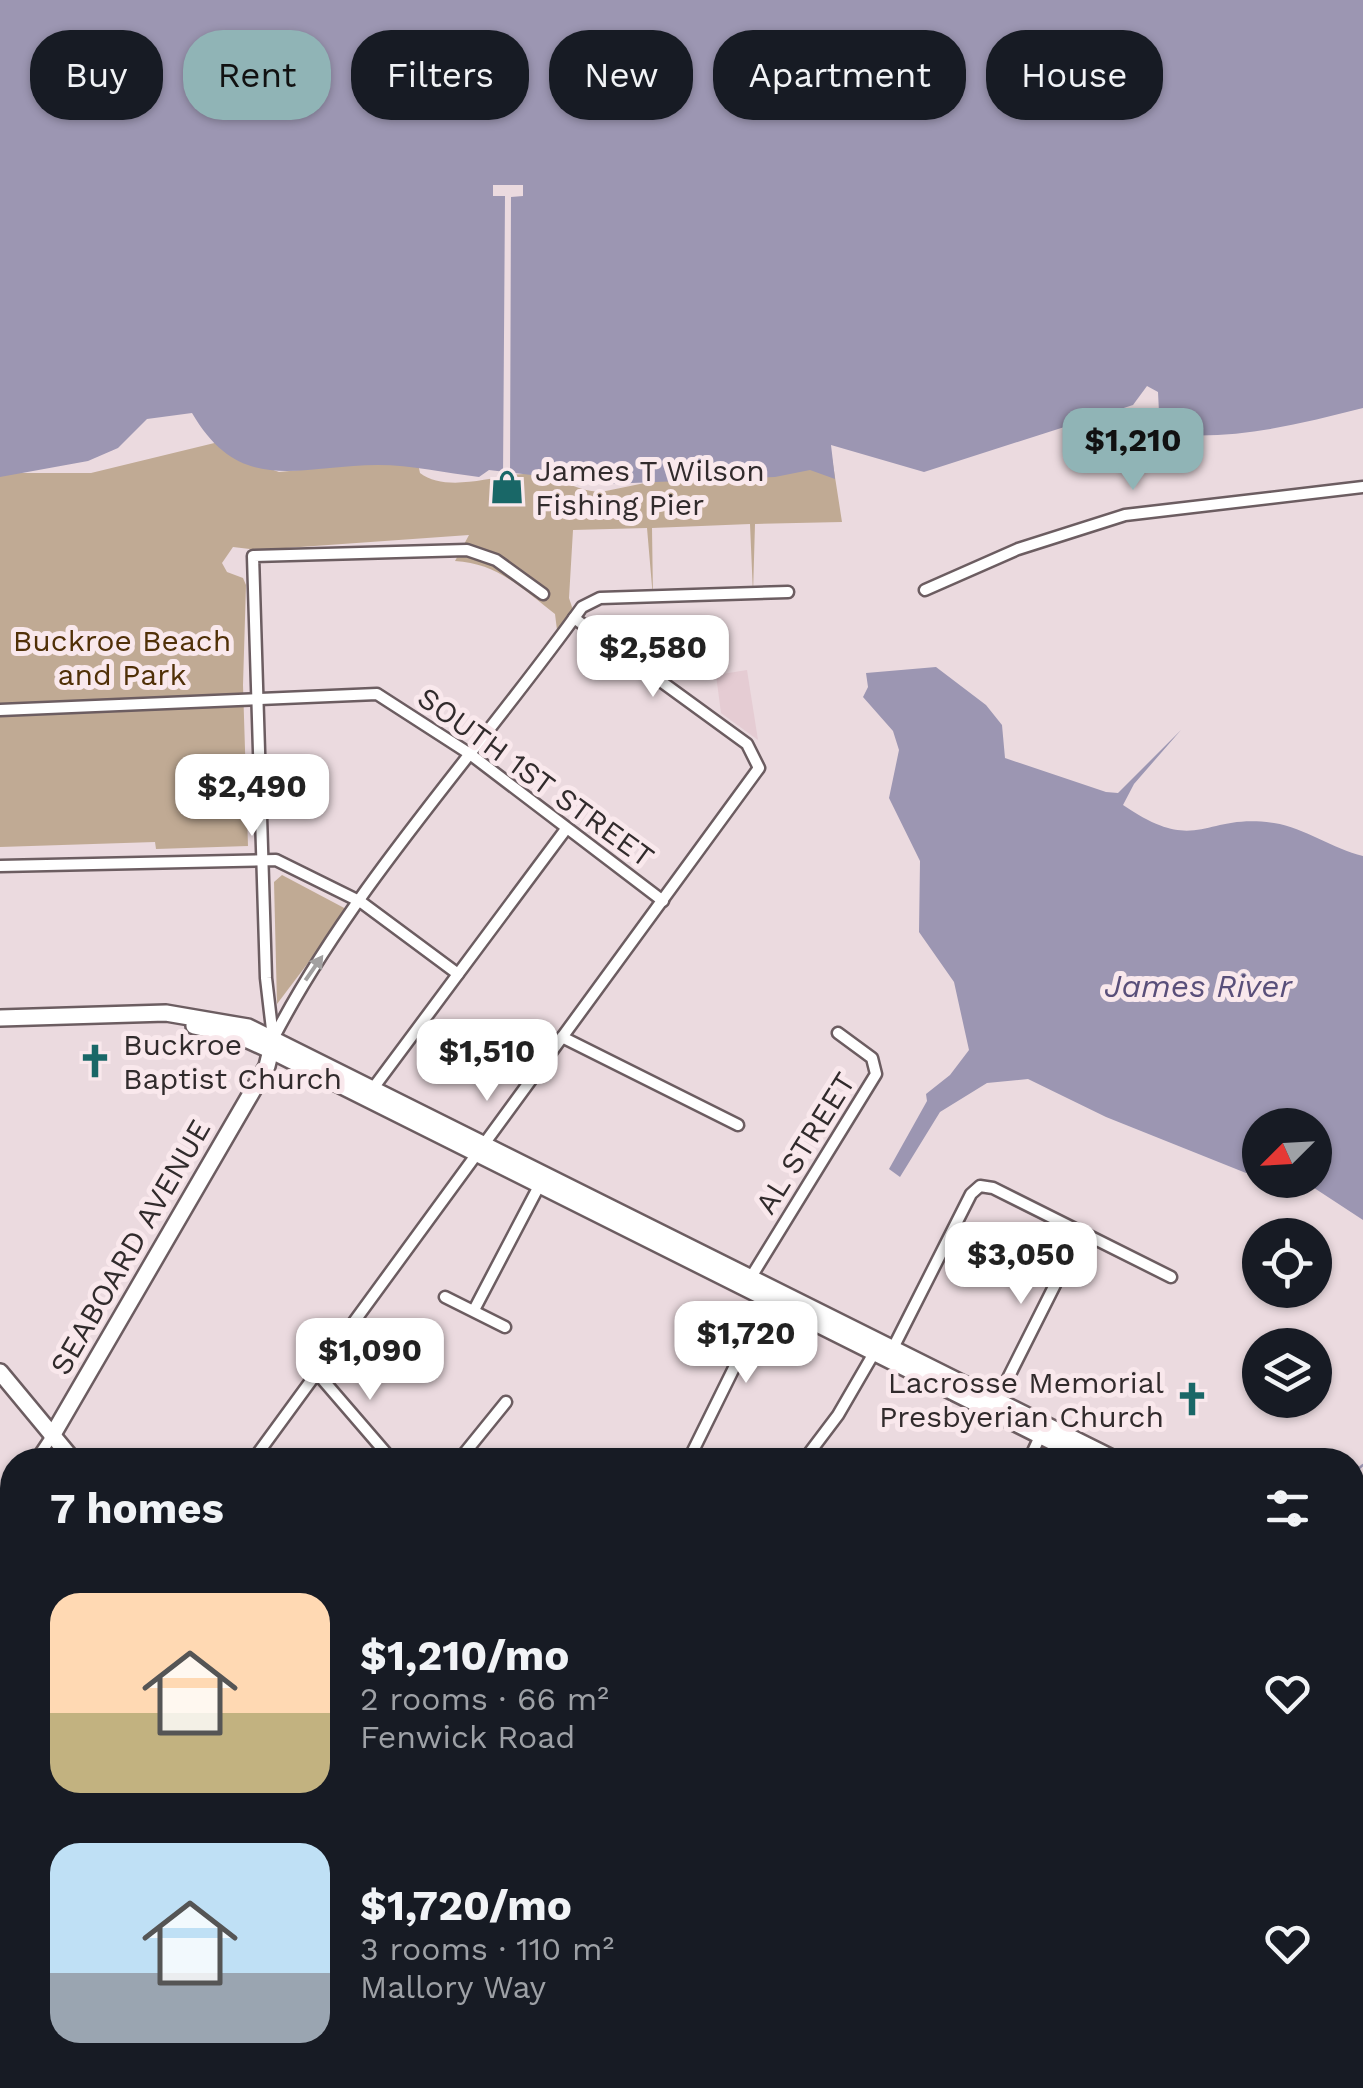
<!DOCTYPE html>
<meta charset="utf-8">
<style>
:root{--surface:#171b24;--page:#20242c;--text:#f1f3f6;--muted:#9ea1a6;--accent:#90b4b6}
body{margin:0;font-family:"Work Sans",sans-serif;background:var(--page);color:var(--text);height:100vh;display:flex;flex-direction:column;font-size:38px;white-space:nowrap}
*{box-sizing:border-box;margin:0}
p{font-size:32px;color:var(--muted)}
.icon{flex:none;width:55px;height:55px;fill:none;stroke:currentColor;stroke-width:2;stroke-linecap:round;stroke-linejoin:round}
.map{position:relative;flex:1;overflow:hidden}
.drawer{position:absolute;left:0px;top:1448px;width:1365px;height:642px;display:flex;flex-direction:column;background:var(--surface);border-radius:40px 40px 0 0;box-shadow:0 2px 8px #0004}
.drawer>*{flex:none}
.banner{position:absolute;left:30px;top:30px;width:1305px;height:90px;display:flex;gap:20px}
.needle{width:65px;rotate:246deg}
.tools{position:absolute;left:1242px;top:1108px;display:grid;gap:20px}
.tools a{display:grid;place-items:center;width:90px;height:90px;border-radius:50%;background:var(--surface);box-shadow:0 2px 8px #0004;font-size:50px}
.price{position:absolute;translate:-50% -85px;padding:0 22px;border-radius:20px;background:#fff;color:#222;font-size:32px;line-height:65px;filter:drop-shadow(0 2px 5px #0008)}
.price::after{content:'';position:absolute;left:50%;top:60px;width:30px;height:22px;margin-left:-15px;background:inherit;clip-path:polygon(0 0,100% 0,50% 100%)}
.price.selected{background:var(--accent);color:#111}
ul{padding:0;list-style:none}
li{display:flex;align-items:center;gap:30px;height:250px;padding:0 50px}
li span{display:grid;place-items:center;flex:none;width:280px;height:200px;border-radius:30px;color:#555}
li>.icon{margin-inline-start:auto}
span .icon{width:120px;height:120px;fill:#fffc;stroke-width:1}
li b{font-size:42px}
h2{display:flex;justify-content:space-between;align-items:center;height:120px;padding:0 50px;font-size:42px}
.pill{padding:0 35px;border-radius:40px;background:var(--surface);box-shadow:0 2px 8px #0004;font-size:35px;line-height:90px}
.pill.selected{background:var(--accent);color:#111}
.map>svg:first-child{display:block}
</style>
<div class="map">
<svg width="1363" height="2088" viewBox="0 0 1363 2088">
<rect width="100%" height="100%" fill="#ebdadf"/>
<g fill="#e5ccd3">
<path d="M747,670l11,70 -37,-27 -5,-38z"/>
<path d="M510,2078h77l10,10h-78z"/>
</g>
<g fill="#c0aa94">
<path d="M235,438l30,29 14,5 138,-13 3,14c23,18 66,6 92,2 45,-6 53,15 89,17l229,-47 12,77 -87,2 -2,70 -3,-70 -98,4 1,70 -6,-70 -74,2 -4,68 4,12 -16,20 -2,-16c-32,-25 -58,-51 -100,-53l14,-26 -211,15 -25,-3 -11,16 5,9 16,6 3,7 -3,100 5,161 -92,3 -1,-7 -155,5v-374h91z"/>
<path d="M282,875l66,35 -71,94 -3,-122z"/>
</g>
<g fill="#9c96b2">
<path d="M0,0h1363v408c-67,17 -134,34 -203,25l-2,-41 -11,-6 -14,19 -209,67 -93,-27 4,34 -25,-9 -35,7 -167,7 -119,-14 -10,7c-33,-4 -68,-12 -101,-12 -78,0 -137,32 -186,-52l-45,6 -29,29 -30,13 -88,16z"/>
<path d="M936,667l50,38 16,20 3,33 101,34 12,1 63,-63 -47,54 -11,21c76,52 80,7 151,18 31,5 59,26 89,33v364l-61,-40h13v-55h-55v43l-14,5 -140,-56 -78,-38 -41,4 -47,29 -40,65 -11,-8 38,-68 -1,-7 24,-19 19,-25 -15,-68 -35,-50 1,-71 -31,-63 10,-48 -6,-19 -30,-34 5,-10 -2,-14z"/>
</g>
<path fill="#ebdadf" d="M493,185h30v11l-12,1 -1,280h-7l2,-281h-12z"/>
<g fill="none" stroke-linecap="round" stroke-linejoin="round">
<path stroke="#9c96b2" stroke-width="2.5" d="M1352,1474l11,-9"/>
<g stroke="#6c5d61" stroke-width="15">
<g id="street">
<path d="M925,590l93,-41 107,-34 238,-28"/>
<path d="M0,710l377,-16 93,60 193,147"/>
<path d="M0,866l276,-6 85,42 97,72"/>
<path d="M274,1037c79,-152 208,-290 308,-430l18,-9 188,-6"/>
<path d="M562,1037l176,88"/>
<path d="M273,1038l-7,-60 -13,-422 214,-6 29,10 47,34"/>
<path d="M374,1087l192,-258"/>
<path d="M748,1282l128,-208 -4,-16 -34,-25"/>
<path d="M445,1297l60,30"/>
<path d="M474,1310l65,-124"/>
<path d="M890,1354l81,-160 9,-8 13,2 178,89"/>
<path d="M317,1373l75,87"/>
<path d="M997,1400l84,-167"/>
<path d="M690,1457l78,-158"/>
<path d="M36,1460l16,-24"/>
<path d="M253,1460l506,-692 -12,-24 -173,-126"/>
<path d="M459,1460l47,-58"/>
<path d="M804,1460l34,-45 36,-62"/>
<path d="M1029,1460l14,-30"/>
<path d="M0,1515l12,-19"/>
<path d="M1352,1783l11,-90"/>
<path d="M0,1797l12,-17"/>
<path d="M0,1823l12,14"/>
<path d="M0,2040l12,15"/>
<path d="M32,2078l9,10"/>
<path d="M221,2078l9,10"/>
<path d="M410,2078l9,10"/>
<path d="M751,2078l1,10"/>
<path d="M1097,2088l5,-10"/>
<path d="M1230,2088l4,-10"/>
</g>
</g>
<g stroke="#6c5d61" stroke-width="20">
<g id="secondary">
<path d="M0,1018l166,-5 82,14 868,433"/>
<path d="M194,1026l45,10 33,15 817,409"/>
<path d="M0,1372l73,88"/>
<path d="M52,1436l215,-370 6,-24"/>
<path d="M1352,1578l11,6"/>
<path d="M1352,1592l11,5"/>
<path d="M600,2078l9,10"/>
<path d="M615,2078l10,10"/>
<path d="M1001,2078l35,10"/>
<path d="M0,2086l17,2"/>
<path d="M837,2088l84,-10"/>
</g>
</g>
<use href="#street" stroke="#fff" stroke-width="10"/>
<use href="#secondary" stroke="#fff" stroke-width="15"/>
</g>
<defs><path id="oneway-solid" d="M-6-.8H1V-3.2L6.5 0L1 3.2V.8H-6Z" transform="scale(2.5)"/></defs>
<use fill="#a2a0a0" href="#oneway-solid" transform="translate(314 968) rotate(-55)"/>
<defs>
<g id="shop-bare" transform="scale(2.7)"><path d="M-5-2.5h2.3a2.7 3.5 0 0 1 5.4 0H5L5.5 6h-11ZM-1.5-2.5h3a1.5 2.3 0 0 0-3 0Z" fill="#196767" stroke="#f9e8ec" stroke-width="2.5" paint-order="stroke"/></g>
<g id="church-bare" transform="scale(2.7)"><path d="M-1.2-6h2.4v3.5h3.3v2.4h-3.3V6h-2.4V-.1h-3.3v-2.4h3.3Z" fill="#196767" stroke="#f9e8ec" stroke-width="2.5" paint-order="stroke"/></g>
</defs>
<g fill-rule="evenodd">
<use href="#shop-bare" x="507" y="487"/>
<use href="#church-bare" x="95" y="1061"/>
<use href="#church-bare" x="1192" y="1399"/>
</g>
<g text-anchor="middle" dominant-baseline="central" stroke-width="10" stroke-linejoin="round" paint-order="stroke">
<g font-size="30" fill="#312b2c" stroke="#f9e8ec" text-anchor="start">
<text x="535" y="470">James T Wilson<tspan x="535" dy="34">Fishing Pier</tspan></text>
<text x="123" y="1044">Buckroe<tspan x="123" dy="34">Baptist Church</tspan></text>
<text x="1164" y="1382" text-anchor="end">Lacrosse Memorial<tspan x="1164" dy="34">Presbyerian Church</tspan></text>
</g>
<g font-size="30" fill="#503007" stroke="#f9e8ec">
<text x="122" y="640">Buckroe Beach<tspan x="122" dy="34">and Park</tspan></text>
</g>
<g font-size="30" fill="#312b2c" stroke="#f9e8ec">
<text transform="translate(536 777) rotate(36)">SOUTH 1ST STREET</text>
<text transform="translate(805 1143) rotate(-58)">AL STREET</text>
<text transform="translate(130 1247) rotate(-60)">SEABOARD AVENUE</text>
</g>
<g font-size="32" font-style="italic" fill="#594f7a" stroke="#f9e8ec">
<text x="1198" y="986">James River</text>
</g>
</g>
</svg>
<div class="tools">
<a><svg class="needle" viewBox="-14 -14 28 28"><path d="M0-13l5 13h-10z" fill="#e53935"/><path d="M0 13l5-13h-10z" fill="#9ea1a6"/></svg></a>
<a><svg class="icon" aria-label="locate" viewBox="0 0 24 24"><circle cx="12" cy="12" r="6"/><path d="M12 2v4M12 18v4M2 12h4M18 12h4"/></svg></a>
<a><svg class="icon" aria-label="layers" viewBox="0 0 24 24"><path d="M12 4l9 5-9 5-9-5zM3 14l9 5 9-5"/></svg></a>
</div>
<b class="price selected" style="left:1133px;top:493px">$1,210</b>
<b class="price" style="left:653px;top:700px">$2,580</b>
<b class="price" style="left:252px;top:839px">$2,490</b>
<b class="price" style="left:487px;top:1104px">$1,510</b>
<b class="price" style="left:1021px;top:1307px">$3,050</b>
<b class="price" style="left:746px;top:1386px">$1,720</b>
<b class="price" style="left:370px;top:1403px">$1,090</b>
<div class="banner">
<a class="pill">Buy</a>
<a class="pill selected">Rent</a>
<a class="pill">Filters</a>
<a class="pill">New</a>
<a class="pill">Apartment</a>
<a class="pill">House</a>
</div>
<section class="drawer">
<h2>7 homes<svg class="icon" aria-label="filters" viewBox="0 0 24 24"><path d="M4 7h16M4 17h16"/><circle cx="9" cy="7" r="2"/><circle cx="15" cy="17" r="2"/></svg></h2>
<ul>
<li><span style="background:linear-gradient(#ffd9b3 60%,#c2b280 0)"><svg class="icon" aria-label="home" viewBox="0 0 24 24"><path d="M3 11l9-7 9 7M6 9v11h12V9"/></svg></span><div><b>$1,210/mo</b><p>2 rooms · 66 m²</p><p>Fenwick Road</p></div><svg class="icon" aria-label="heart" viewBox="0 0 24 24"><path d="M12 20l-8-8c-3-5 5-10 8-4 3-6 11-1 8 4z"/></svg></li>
<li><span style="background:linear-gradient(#bfe0f5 65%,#9aa5b1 0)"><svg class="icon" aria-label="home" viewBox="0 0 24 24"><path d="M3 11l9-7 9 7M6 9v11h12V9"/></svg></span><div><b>$1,720/mo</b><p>3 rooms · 110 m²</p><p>Mallory Way</p></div><svg class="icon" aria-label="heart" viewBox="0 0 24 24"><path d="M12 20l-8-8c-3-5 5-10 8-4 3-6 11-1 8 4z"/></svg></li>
</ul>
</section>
</div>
